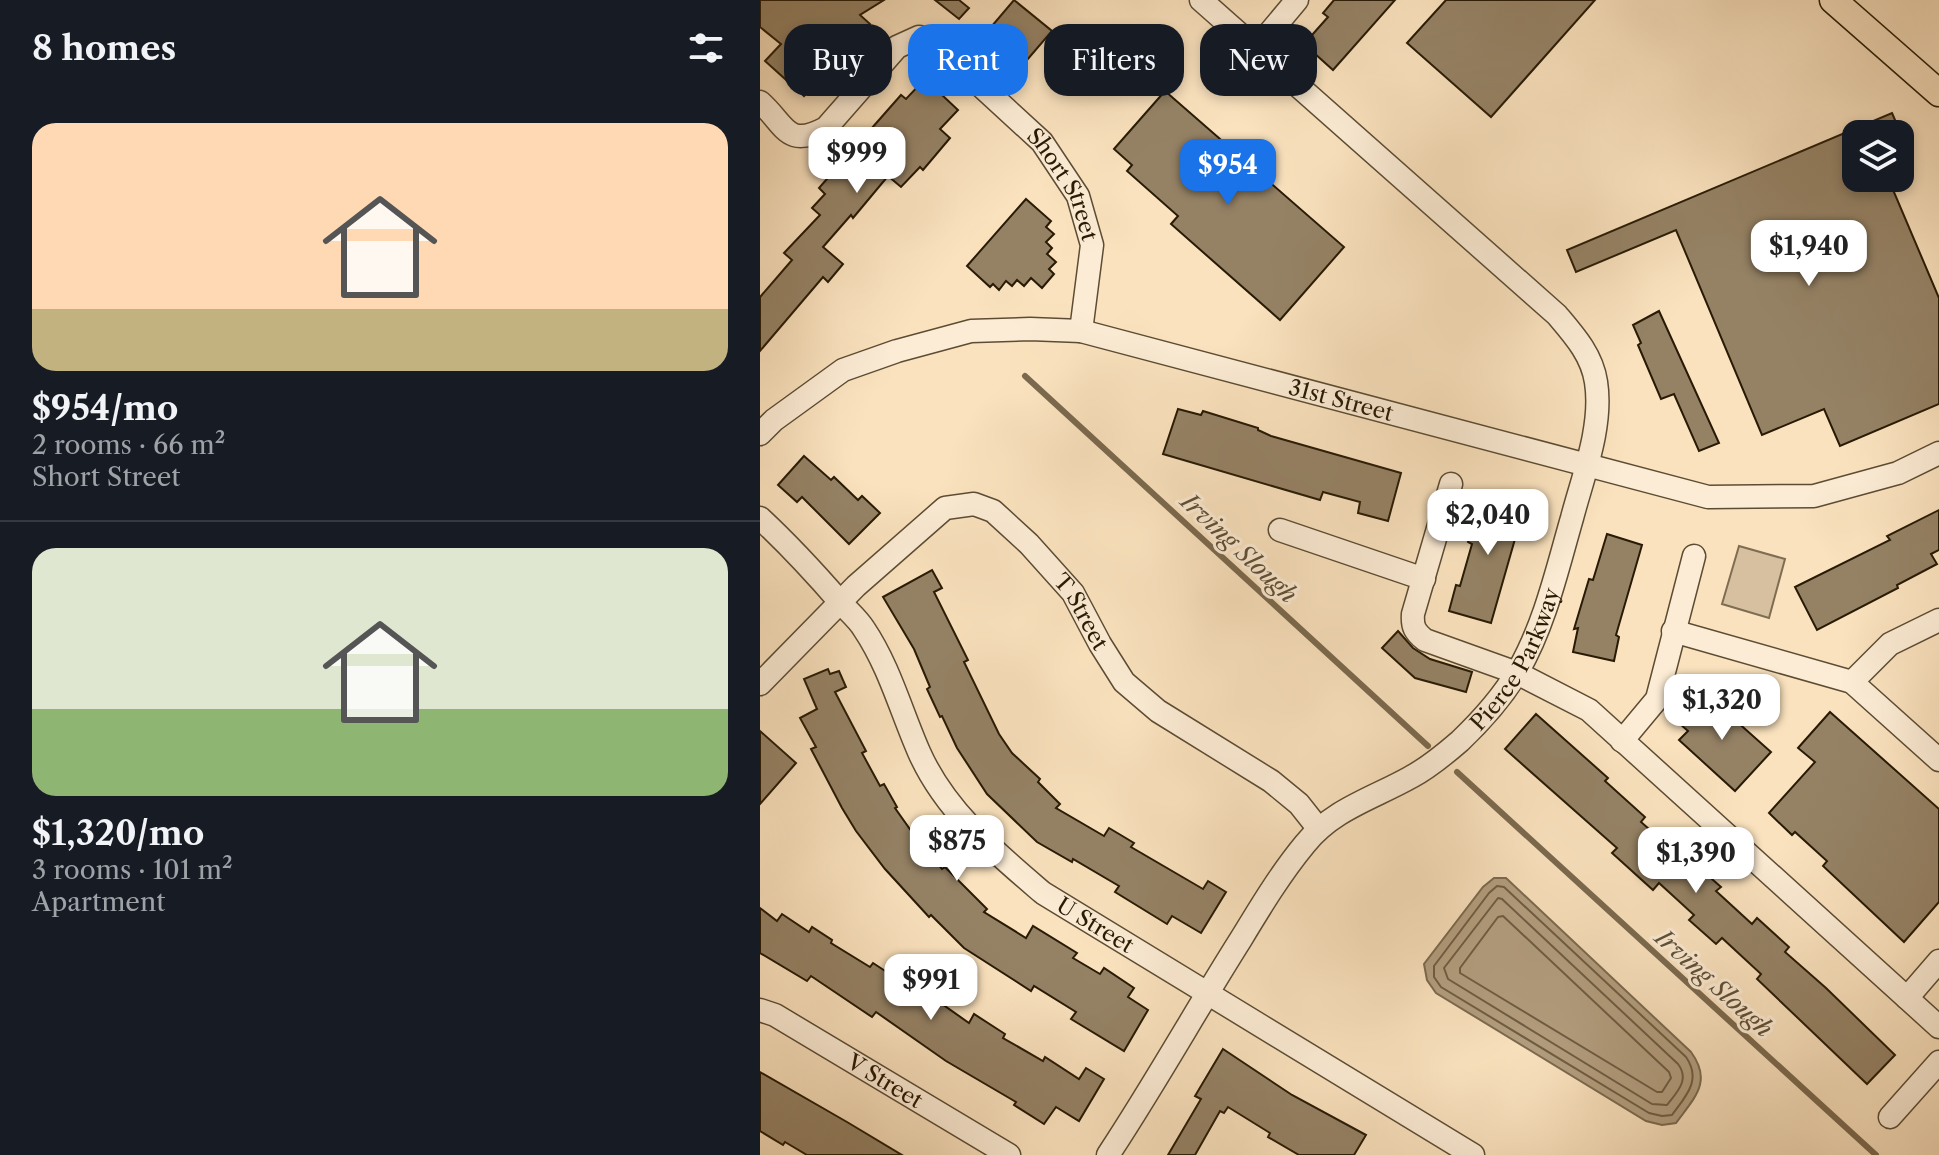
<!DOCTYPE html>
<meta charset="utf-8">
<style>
:root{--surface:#171b24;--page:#20242c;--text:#f1f3f6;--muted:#9ea1a6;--line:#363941;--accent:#1a73e8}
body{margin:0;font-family:"Libre Caslon Text",serif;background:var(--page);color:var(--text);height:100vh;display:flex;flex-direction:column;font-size:30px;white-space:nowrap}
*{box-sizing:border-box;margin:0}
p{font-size:26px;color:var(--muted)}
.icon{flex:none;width:44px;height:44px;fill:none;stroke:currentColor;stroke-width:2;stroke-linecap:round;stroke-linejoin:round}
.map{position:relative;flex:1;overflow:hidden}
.panel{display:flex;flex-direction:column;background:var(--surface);width:760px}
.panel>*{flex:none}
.top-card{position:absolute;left:24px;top:24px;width:760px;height:72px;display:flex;gap:16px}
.buttons{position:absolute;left:1082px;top:120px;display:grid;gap:16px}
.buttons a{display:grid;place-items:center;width:72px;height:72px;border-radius:16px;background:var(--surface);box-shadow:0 4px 12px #0003;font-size:40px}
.price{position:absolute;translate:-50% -68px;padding:0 18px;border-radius:16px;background:#fff;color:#222;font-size:26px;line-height:52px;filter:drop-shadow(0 2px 4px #0008)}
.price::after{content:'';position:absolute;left:50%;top:48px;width:24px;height:18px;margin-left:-12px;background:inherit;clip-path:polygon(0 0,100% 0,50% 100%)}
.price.active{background:var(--accent);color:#fff}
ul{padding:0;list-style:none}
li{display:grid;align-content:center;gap:16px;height:424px;padding:0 32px}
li+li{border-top:2px solid var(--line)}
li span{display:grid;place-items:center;height:248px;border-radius:24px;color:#555}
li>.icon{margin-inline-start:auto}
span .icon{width:144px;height:144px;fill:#fffc;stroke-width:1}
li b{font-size:34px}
h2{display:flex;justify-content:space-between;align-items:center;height:96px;padding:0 32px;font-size:34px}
.tag{padding:0 28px;border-radius:24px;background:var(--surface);box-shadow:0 4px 12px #0003;font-size:28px;line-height:72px}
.tag.active{background:var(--accent);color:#fff}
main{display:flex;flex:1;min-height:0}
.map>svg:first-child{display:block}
</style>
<main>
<section class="panel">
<h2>8 homes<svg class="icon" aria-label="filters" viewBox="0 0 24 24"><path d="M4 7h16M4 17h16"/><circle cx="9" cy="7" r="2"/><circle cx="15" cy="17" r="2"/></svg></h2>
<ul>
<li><span style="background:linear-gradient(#ffd9b3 75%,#c2b280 0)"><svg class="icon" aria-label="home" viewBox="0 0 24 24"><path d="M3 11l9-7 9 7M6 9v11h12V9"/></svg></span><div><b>$954/mo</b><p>2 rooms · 66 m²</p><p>Short Street</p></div></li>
<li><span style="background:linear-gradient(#dfe7d0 65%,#8fb573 0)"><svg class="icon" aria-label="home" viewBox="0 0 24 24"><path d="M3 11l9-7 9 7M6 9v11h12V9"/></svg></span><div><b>$1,320/mo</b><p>3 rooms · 101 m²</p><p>Apartment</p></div></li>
</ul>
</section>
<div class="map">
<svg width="1179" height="1155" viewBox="0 0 1179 1155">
<rect width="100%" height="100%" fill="#fae2be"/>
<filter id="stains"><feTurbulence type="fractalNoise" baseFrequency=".0025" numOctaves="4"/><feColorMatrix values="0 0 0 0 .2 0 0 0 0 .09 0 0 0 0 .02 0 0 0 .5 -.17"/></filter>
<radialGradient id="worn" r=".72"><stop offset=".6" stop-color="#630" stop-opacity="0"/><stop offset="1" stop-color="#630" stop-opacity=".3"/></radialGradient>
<path fill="#d6c09f" stroke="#7f6d52" stroke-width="2" d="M979,546l46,13 -16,59 -47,-14z"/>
<path fill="#b39e7f" stroke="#7b694e" stroke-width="2" d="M734,878h12l185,174c22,30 3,46 -15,71l-14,2 -16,-4 -210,-128 -9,-13 -3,-16 59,-77z"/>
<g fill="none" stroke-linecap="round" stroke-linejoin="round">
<g stroke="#6e5c42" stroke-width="2">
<path d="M737,886l7,1 182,170c16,23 0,39 -14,58l-10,1 -13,-3 -208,-126 -7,-10v-11l55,-73z"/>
<path d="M738,898l4,1 176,165c12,16 -1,28 -11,41l-15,-1 -204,-125 -4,-11z"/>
<path d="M743,916l166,156 2,6 -9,14h-5l-197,-119v-5l38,-51z"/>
</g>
<g stroke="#7b694e" stroke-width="6">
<path d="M265,376l403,370"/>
<path d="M697,772l419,383"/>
</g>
</g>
<g fill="#958265" stroke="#281a05" stroke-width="2">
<path d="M0,0h124l-24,15 10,9 -66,72 -39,-35 16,-17 -21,-17z"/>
<path d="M175,0h24l10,8 -10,11z"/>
<path d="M254,0l38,31 -31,36 -35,-34z"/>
<path d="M574,0h61l-62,70 -29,-26 24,-27 -5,-4z"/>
<path d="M686,0h149l-104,117 -84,-74z"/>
<path d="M165,79l33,31 -18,19 10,9 -27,32 -3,-3 -19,20 -13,-11 -35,42 -2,-3 -28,32 20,17 -15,18 -5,-5 -63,74v-54l32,-37 -8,-7 36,-38 -8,-7 13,-14 -6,-6 82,-93 5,4z"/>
<path d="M405,91l179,156 -64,73 -109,-96 7,-8 -51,-45 5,-6 -18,-16z"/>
<path d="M1132,113l9,21h-45v44h32l51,120v106l-99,42 -16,-37 -62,26 -86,-205 -100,42 -9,-22z"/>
<path d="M266,199l25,22 -5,6 8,7 -8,8 6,6 -5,6 9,8 -7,7 5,5 -12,14 -11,-10 -7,8 -7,-6 -5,6 -6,-5 -7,9 -6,-6 -3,3 -23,-21z"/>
<path d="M899,311l60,132 -20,8 -25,-57 -13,5 -23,-54 3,-2 -8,-18z"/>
<path d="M418,409l23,6 2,-4 55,17v2l13,6 130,37 -13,48 -30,-8 2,-11 -37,-10 -3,8 -157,-46z"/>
<path d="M44,456l27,24 3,-3 24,23 4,-4 18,17 -31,31 -47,-47 -5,5 -19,-17z"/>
<path d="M723,492l42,12 -34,119 -42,-12 7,-26 4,1 12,-42 -4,-2z"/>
<path d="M1179,510v40l-8,4 6,10 -40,21 1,3 -81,42 -22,-43 95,-47 -3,-4z"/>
<path d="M847,534l35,11 -26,90 3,2 -5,24 -41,-9 5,-24 -4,1 15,-50 4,1z"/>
<path d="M172,570l10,18 -8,4 34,68 -4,2 35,72 13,19 28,26 -2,3 22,22 -4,4 48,28 5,-8 25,15 -3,4 72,42 5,-8 18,11 -25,41 -29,-17 -5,8 -52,-32 4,-6 -46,-27 -1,3 -35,-20 -50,-48 -30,-46 -15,-32 -2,1 -13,-28 3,-2 -16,-38 -31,-52z"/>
<path d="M638,631l15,17 17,11 42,13 -6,20 -51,-14 -33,-30z"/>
<path d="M68,669l2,5 9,-3 7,16 -11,5 31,59 -4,2 18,33 4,-2 13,23 -2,1 24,34 23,27 3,-2 42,42 -3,3 42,26 7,-12 44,27 -4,5 27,16 4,-6 30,20 -6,9 20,13 -24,41 -53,-32 5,-7 -42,-26 -3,5 -67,-43 -33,-33 -2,2 -44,-48 -29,-38 -14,-23 -31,-59 5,-2 -16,-29 17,-9 -13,-30z"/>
<path d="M949,691l20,18 -3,3 45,40 -36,39 -56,-51 9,-9 -8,-7z"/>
<path d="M1070,712l109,97v93l-35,40 -81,-76 4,-5 -32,-29 -3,3 -23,-22 46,-51 -17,-14z"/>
<path d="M776,714l72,64 -3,3 40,36 -4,5 51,45 3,-3 26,23 -5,4 36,33 5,-6 32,29 -4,5 41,36 69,67 -28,29 -110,-105 4,-5 -39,-36 -6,6 -27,-24 5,-5 -35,-32 -6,7 -41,-37 5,-5 -112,-99z"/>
<path d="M0,731l36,32 -36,41z"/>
<path d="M0,908l17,13 5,-7 27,18 3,-5 20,13 -1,3 39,24 3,-4 29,19 3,-4 64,45 5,-9 31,20 -2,4 40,23 2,-4 34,22 7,-11 18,11 -25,42 -23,-14 -12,17 -30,-19 2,-3 -70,-41 -70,-49 -4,5 -61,-41 -4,5 -47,-28z"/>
<path d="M463,1049l69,46 74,40 -12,20h-55l-31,-18 2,-4 -42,-26 -4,6 -4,-2 -25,44h-27l33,-56 -6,-3z"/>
<path d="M0,1072l87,50 55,33h-95l-22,-13 -2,3 -23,-14z"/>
</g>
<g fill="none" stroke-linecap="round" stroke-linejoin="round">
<g stroke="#5c4c33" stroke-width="25">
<g id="minor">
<path d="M496,49l41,-49"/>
<path id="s1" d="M0,102c26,23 26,47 66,26l71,-81 22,-10 12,3 111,102 36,54 14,49 -11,86"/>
<path id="s2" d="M0,434l14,-14 69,-50 54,-19 74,-20 59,-2 51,2 627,166 106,-1 84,-23 41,-20"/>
<path d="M691,484l-38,130c-1,13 2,18 12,26l92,33 72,37 350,317"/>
<path id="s3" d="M0,518c29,27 54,54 80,84 8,9 18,17 24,27 25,37 37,82 55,123 26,59 76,100 124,141l430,262"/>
<path d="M520,530l144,49"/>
<path d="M913,631l179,51 87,78"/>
<path d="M1092,682l38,-38 49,-24"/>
<path id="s4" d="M0,684l96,-98 89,-78 29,-4 19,7 36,33 44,49 27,51 24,38 34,29 113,70 28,23 19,24"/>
<path d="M862,741l35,-42 37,-143"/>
<path d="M1147,998l32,-37"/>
<path id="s5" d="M0,1010l15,5 234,140"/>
<path d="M1130,1117l49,-55"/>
<path id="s6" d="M348,1155c47,-71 88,-145 133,-216 20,-33 40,-66 64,-95 28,-35 69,-46 106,-67 17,-9 34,-23 49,-36 20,-19 43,-45 58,-70 27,-47 39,-101 54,-153 11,-42 31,-92 24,-136 -4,-27 -22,-47 -39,-67l-356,-315"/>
</g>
</g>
<g stroke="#281a05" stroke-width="29">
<path id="major" d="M1073,0l106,93"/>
</g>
<use href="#minor" stroke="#fcecd5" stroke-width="22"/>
<use href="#major" stroke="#fae2be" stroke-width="26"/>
</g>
<g text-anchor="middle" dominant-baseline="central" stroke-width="6" stroke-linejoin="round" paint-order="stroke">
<g font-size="22" fill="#281a05" stroke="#fcecd5">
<text stroke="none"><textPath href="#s1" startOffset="424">Short Street</textPath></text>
<text stroke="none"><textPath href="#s2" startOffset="618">31st Street</textPath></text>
<text stroke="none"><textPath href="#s4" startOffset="440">T Street</textPath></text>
<text stroke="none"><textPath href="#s6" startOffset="656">Pierce Parkway</textPath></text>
<text stroke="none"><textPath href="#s3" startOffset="538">U Street</textPath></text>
<text stroke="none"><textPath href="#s5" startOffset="144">V Street</textPath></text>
</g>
<g font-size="24" font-style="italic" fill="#604f36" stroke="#fcecd5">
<text transform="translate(479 548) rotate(43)">Irving Slough</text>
<text transform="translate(954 983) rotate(42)">Irving Slough</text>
</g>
</g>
<rect width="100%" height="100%" filter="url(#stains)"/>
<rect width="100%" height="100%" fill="url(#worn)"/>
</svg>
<div class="buttons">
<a><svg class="icon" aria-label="layers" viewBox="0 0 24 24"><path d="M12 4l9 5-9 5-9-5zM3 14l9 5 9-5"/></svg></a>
</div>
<b class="price" style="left:97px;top:195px">$999</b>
<b class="price active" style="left:468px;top:207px">$954</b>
<b class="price" style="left:1049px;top:288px">$1,940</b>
<b class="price" style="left:728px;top:557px">$2,040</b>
<b class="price" style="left:962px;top:742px">$1,320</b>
<b class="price" style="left:197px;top:883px">$875</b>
<b class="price" style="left:936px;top:895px">$1,390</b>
<b class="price" style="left:171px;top:1022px">$991</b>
<div class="top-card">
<a class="tag">Buy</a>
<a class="tag active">Rent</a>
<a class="tag">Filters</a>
<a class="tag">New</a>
</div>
</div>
</main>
